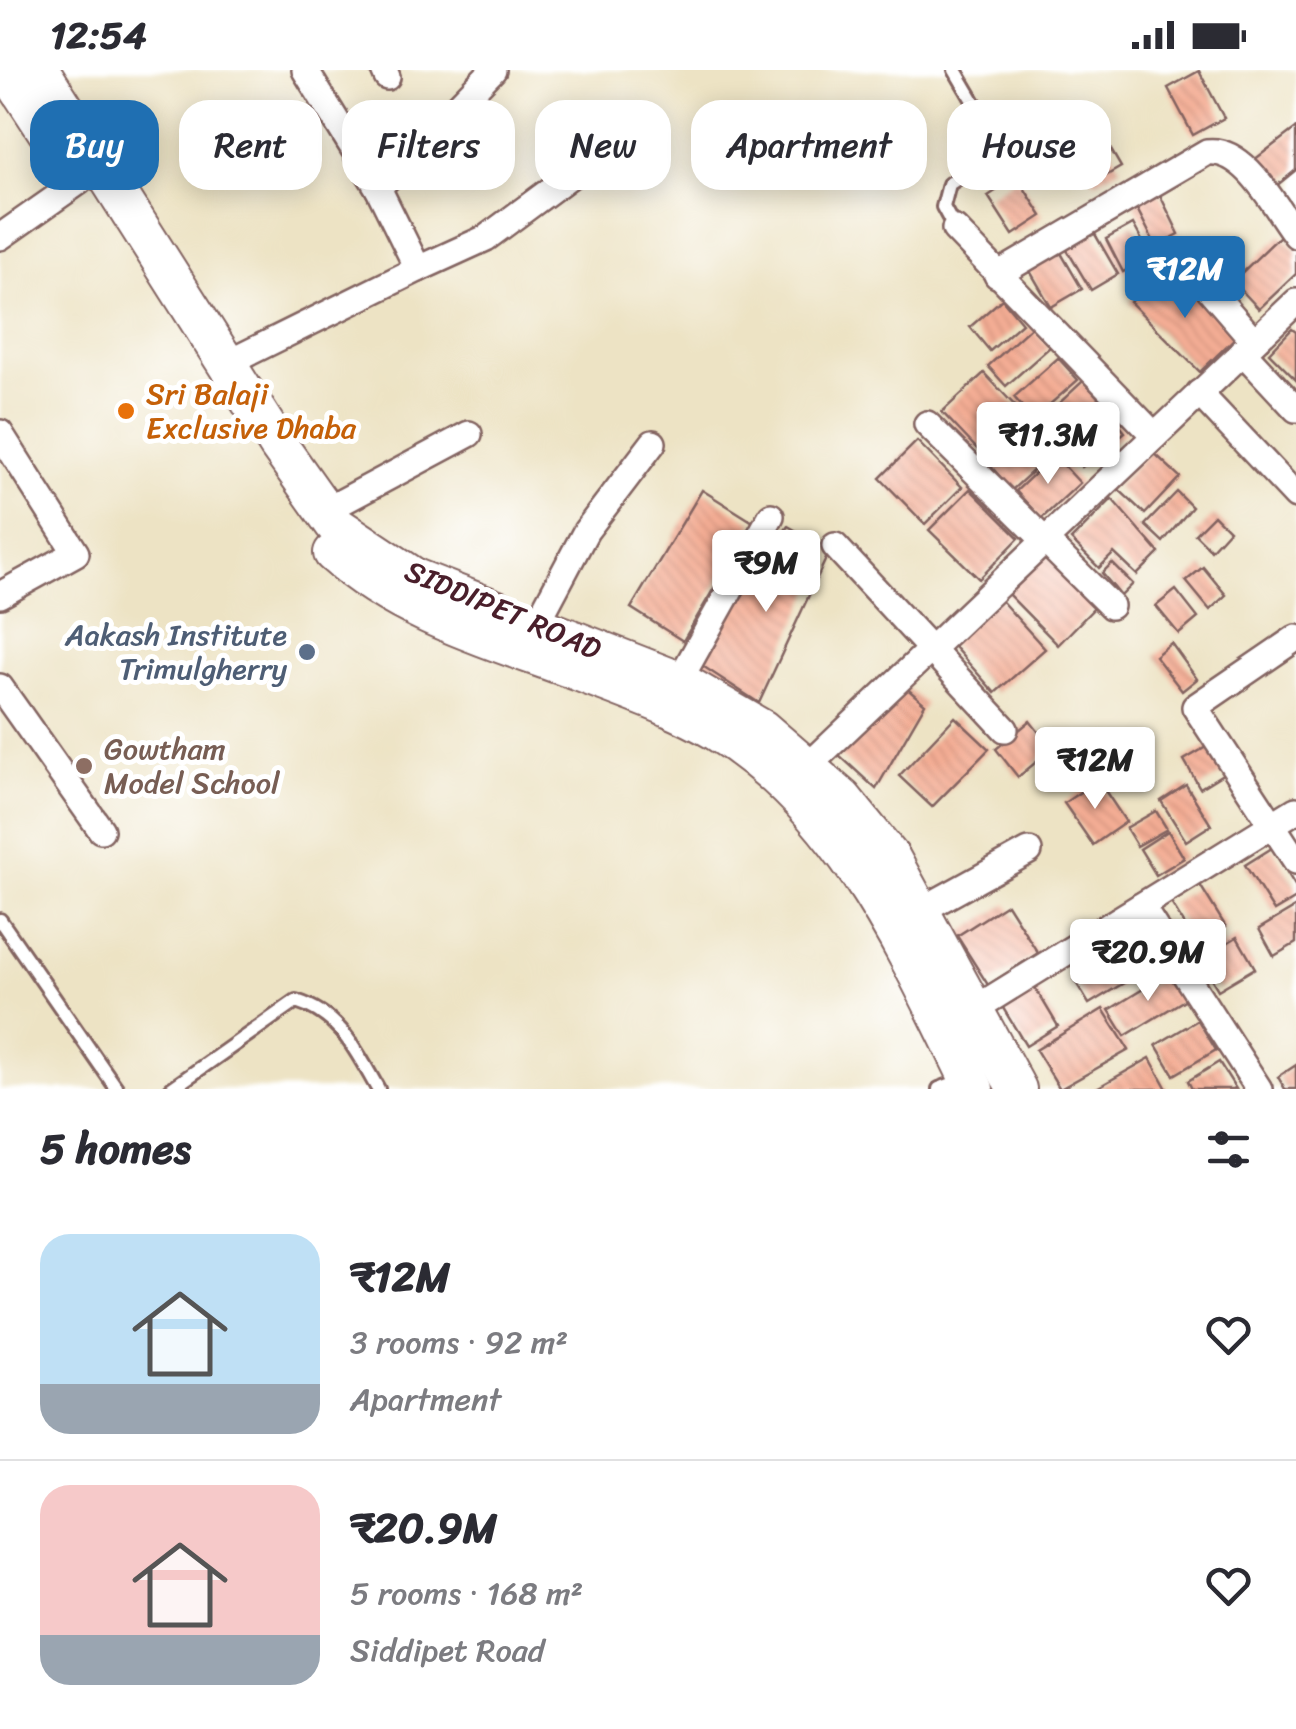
<!DOCTYPE html>
<meta charset="utf-8">
<style>
:root{--surface:#fff;--page:#f2f2f3;--text:#2b2b33;--muted:#7c7c81;--line:#e1e1e2;--accent:#1f6fb2}
body{margin:0;font-family:Sriracha,sans-serif;background:var(--page);color:var(--text);height:100vh;display:flex;flex-direction:column;font-size:38px;white-space:nowrap}
*{box-sizing:border-box;margin:0}
p{font-size:32px;color:var(--muted)}
.icon{flex:none;width:55px;height:55px;fill:none;stroke:currentColor;stroke-width:2;stroke-linecap:round;stroke-linejoin:round}
.map{position:relative;height:1019px;overflow:hidden}
.details{display:flex;flex-direction:column;background:var(--surface);flex:1}
.details>*{flex:none}
.banner{position:absolute;left:30px;top:30px;width:1238px;height:90px;display:flex;gap:20px}
.price{position:absolute;translate:-50% -85px;padding:0 22px;border-radius:10px;background:#fff;color:#222;font-size:32px;line-height:65px;filter:drop-shadow(0 2px 5px #0008)}
.price::after{content:'';position:absolute;left:50%;top:60px;width:30px;height:22px;margin-left:-15px;background:inherit;clip-path:polygon(0 0,100% 0,50% 100%)}
.price.on{background:var(--accent);color:#fff}
ul{padding:0;list-style:none}
li{display:flex;align-items:center;gap:30px;height:250px;padding:0 40px}
li+li{border-top:2px solid var(--line)}
li span{display:grid;place-items:center;flex:none;width:280px;height:200px;border-radius:30px;color:#555}
li>.icon{margin-inline-start:auto}
span .icon{width:120px;height:120px;fill:#fffc;stroke-width:1}
li b{font-size:42px}
h2{display:flex;justify-content:space-between;align-items:center;height:120px;padding:0 40px;font-size:42px}
.pill{padding:0 35px;border-radius:30px;background:var(--surface);box-shadow:0 5px 25px #0003;font-size:35px;line-height:90px}
.pill.on{background:var(--accent);color:#fff}
.status{display:flex;justify-content:space-between;align-items:center;height:70px;padding:0 50px;background:var(--surface);direction:ltr}
.status svg{height:28px;fill:currentColor}
.map>svg:first-child{display:block}
</style>
<div class="status"><b>12:54</b><svg viewBox="0 0 49 12"><path d="M0 12V9h3v3zM5 12V6h3v6zM10 12V3h3v9zM15 12V0h3v12zM26 1h20v11H26zM47 4h2v5h-2z"/></svg></div>
<div class="map">
<svg width="1296" height="1019" viewBox="0 0 1296 1019">
<defs>
<pattern id="building-back-hatch" width="6" height="6" patternUnits="userSpaceOnUse" patternTransform="scale(2.5)"><rect width="6" height="6" fill="#f4ad94"/><path d="M-1 5l2 2M0 0l6 6M5-1l2 2" fill="none" stroke="#d39480"/></pattern>
</defs>
<rect width="100%" height="100%" fill="#fff"/>
<filter id="ink" filterUnits="userSpaceOnUse"><feTurbulence type="fractalNoise" baseFrequency=".01" numOctaves="2"/><feDisplacementMap in="SourceGraphic" scale="20" xChannelSelector="R" yChannelSelector="G"/><feConvolveMatrix kernelMatrix="1 2 1 2 8 2 1 2 1" color-interpolation-filters="sRGB"/></filter>
<filter id="wash" filterUnits="userSpaceOnUse"><feTurbulence type="fractalNoise" baseFrequency=".0048" numOctaves="4" result="noise"/><feDisplacementMap in="SourceGraphic" scale="40" xChannelSelector="R" yChannelSelector="G"/><feGaussianBlur stdDeviation="2.25" result="paint"/><feColorMatrix in="noise" values="0 0 0 0 0 0 0 0 0 0 0 0 0 0 0 0 0 1.4 0 .05"/><feComposite in="paint" operator="in"/></filter>
<g filter="url(#wash)">
<rect width="100%" height="100%" fill="#ede3c4"/>
<g id="blocks">
<g fill="url(#building-back-hatch)">
<path d="M1199,1l25,47 -31,17 -25,-47z"/>
<path d="M1096,54l25,43 -26,15 -25,-42z"/>
<path d="M1296,58v42l-21,17 -21,-27z"/>
<path d="M1017,107l25,39 -29,19 -25,-39z"/>
<path d="M1158,121l21,43 -23,12 -22,-43z"/>
<path d="M1133,154l18,33 -28,15 -17,-33z"/>
<path d="M1092,159l26,45 -27,16 -27,-45z"/>
<path d="M1281,165l15,15v24l-37,35 -26,-28z"/>
<path d="M1058,178l24,41 -31,18 -24,-41z"/>
<path d="M1175,202l63,63 -38,37 -70,-70 17,-17 7,7z"/>
<path d="M1002,229l20,24 -32,28 -20,-24z"/>
<path d="M1031,257l19,20 -44,39 -18,-20z"/>
<path d="M1292,259l4,3v48l-27,-27z"/>
<path d="M1058,288l20,22 -45,39 -19,-22z"/>
<path d="M984,303l35,37 -41,40 -36,-38z"/>
<path d="M1083,311l22,24 -28,26 29,-22 19,23 -43,35 -42,-46z"/>
<path d="M1025,361l23,26 -36,33 -24,-27z"/>
<path d="M917,371l45,46 -37,37 -45,-46z"/>
<path d="M1151,380l29,27 -35,37 -29,-27z"/>
<path d="M1054,385l26,28 -39,36 -25,-28z"/>
<path d="M970,419l49,49 -40,41 -50,-49z"/>
<path d="M702,420l51,32 -70,119 -52,-33z"/>
<path d="M1177,422l15,15 -29,35 -18,-17z"/>
<path d="M1112,429l47,54 -22,22 -23,-22 -15,15 -28,-28z"/>
<path d="M1214,445l15,15 -18,20 -16,-16z"/>
<path d="M788,456l42,24 -71,153 -61,-40z"/>
<path d="M1044,482l53,53 -39,40 -53,-54z"/>
<path d="M1112,493l21,21 -12,12 -19,-23z"/>
<path d="M1203,497l23,28 -16,15 -24,-29z"/>
<path d="M1176,520l22,28 -19,16 -23,-28z"/>
<path d="M998,527l47,52 -50,44 -46,-52z"/>
<path d="M1171,573l26,36 -15,12 -27,-35z"/>
<path d="M904,616l21,18 -49,85 -37,-34z"/>
<path d="M955,647l34,32 -57,58 -33,-31z"/>
<path d="M1030,651l22,28 -34,28 -22,-28z"/>
<path d="M1213,673l16,27 -29,18 -16,-28z"/>
<path d="M1098,710l28,42 -33,23 -29,-42z"/>
<path d="M1186,715l25,40 -25,16 -25,-40z"/>
<path d="M1156,741l11,18 -30,17 -11,-18z"/>
<path d="M1168,761l16,27 -28,17 -16,-26z"/>
<path d="M1272,778l24,39v11l-22,13 -29,-46z"/>
<path d="M1200,815l26,42 -29,18 -26,-42z"/>
<path d="M1007,834l31,49 -50,32 -31,-49z"/>
<path d="M1296,837v36l-22,13 -15,-27z"/>
<path d="M1128,861l22,36 -61,37 -15,-25 4,-3 -6,-10z"/>
<path d="M1237,867l18,31 -37,22 -18,-31z"/>
<path d="M1171,902l15,27 -61,37 -16,-26z"/>
<path d="M1033,914l25,42 -32,20 -26,-43z"/>
<path d="M1103,939l26,41 -69,39 -24,-39z"/>
<path d="M1198,950l18,30 -42,25 -18,-30z"/>
<path d="M1150,988l17,31h-72z"/>
<path d="M1219,992l17,27h-44l-4,-8z"/>
<path d="M1296,995v24h-11l-7,-12z"/>
</g>
</g>
</g>
<g filter="url(#ink)">
<use href="#blocks" fill-opacity="0" stroke="#836461" stroke-width="2.5"/>
<g fill="none" stroke-linecap="round" stroke-linejoin="round">
<g stroke="#836461" stroke-width="18">
<g id="service">
<path d="M955,0l43,73 -11,17 -38,24 -6,23 12,22"/>
<path d="M0,850l117,169"/>
<path d="M171,1019l125,-88c45,14 60,50 82,88"/>
<path d="M939,1019l27,-10"/>
</g>
</g>
<g stroke="#836461" stroke-width="30">
<g id="minor">
<path d="M384,0l3,7"/>
<path d="M378,118l115,-118"/>
<path d="M955,159l200,207"/>
<path d="M0,167l80,-56"/>
<path d="M418,199l68,-31 100,-74"/>
<path d="M997,205l210,-123c39,-5 68,56 89,83"/>
<path d="M1204,213l50,58"/>
<path d="M1242,281l54,58"/>
<path d="M228,293l190,-94 -40,-81 -73,-118"/>
<path d="M1199,323l97,103"/>
<path d="M927,354l184,182"/>
<path d="M0,363l76,120 -76,42"/>
<path d="M323,442l146,-78"/>
<path d="M835,476l170,183"/>
<path d="M535,557l51,-96 67,-88"/>
<path d="M1296,568l-101,69 101,154"/>
<path d="M679,611l92,-165"/>
<path d="M0,617l101,143"/>
<path d="M807,697l489,-465"/>
<path d="M1141,836l118,183"/>
<path d="M920,841l109,-60"/>
<path d="M973,940l323,-200"/>
</g>
</g>
<g stroke="#836461" stroke-width="42">
<g id="primary">
<path d="M7,0l62,95"/>
<path d="M40,0l238,375 56,79 81,54 264,103 83,48 81,70 48,59 126,231"/>
<path d="M333,483c67,61 160,87 244,118 45,18 97,35 139,60 132,81 193,226 258,358"/>
</g>
</g>
<use href="#service" stroke="#fff" stroke-width="12"/>
<use href="#minor" stroke="#fff" stroke-width="25"/>
<use href="#primary" stroke="#fff" stroke-width="38"/>
</g>
</g>
<circle fill="#e8710a" stroke="#fff" stroke-width="4" cx="126" cy="341" r="10"/>
<circle fill="#5c6f8a" stroke="#fff" stroke-width="4" cx="307" cy="582" r="10"/>
<circle fill="#8d6e63" stroke="#fff" stroke-width="4" cx="84" cy="696" r="10"/>
<g text-anchor="middle" dominant-baseline="central" stroke-width="10" stroke-linejoin="round" paint-order="stroke">
<g font-size="30" fill="#c56008" stroke="#fff" text-anchor="start">
<text x="146" y="324">Sri Balaji<tspan x="146" dy="34">Exclusive Dhaba</tspan></text>
</g>
<g font-size="30" fill="#4a1f2b" stroke="#fff">
<text transform="translate(503 540) rotate(23)">SIDDIPET ROAD</text>
</g>
<g font-size="30" fill="#4e5e75" stroke="#fff" text-anchor="end">
<text x="287" y="565">Aakash Institute<tspan x="287" dy="34">Trimulgherry</tspan></text>
</g>
<g font-size="30" fill="#785e54" stroke="#fff" text-anchor="start">
<text x="104" y="679">Gowtham<tspan x="104" dy="34">Model School</tspan></text>
</g>
</g>
</svg>
<b class="price on" style="left:1185px;top:251px">₹12M</b>
<b class="price" style="left:1048px;top:417px">₹11.3M</b>
<b class="price" style="left:766px;top:545px">₹9M</b>
<b class="price" style="left:1095px;top:742px">₹12M</b>
<b class="price" style="left:1148px;top:934px">₹20.9M</b>
<div class="banner">
<a class="pill on">Buy</a>
<a class="pill">Rent</a>
<a class="pill">Filters</a>
<a class="pill">New</a>
<a class="pill">Apartment</a>
<a class="pill">House</a>
</div>
</div>
<section class="details">
<h2>5 homes<svg class="icon" aria-label="filters" viewBox="0 0 24 24"><path d="M4 7h16M4 17h16"/><circle cx="9" cy="7" r="2"/><circle cx="15" cy="17" r="2"/></svg></h2>
<ul>
<li><span style="background:linear-gradient(#bfe0f5 75%,#9aa5b1 0)"><svg class="icon" aria-label="home" viewBox="0 0 24 24"><path d="M3 11l9-7 9 7M6 9v11h12V9"/></svg></span><div><b>₹12M</b><p>3 rooms · 92 m²</p><p>Apartment</p></div><svg class="icon" aria-label="heart" viewBox="0 0 24 24"><path d="M12 20l-8-8c-3-5 5-10 8-4 3-6 11-1 8 4z"/></svg></li>
<li><span style="background:linear-gradient(#f6c9c9 75%,#9aa5b1 0)"><svg class="icon" aria-label="home" viewBox="0 0 24 24"><path d="M3 11l9-7 9 7M6 9v11h12V9"/></svg></span><div><b>₹20.9M</b><p>5 rooms · 168 m²</p><p>Siddipet Road</p></div><svg class="icon" aria-label="heart" viewBox="0 0 24 24"><path d="M12 20l-8-8c-3-5 5-10 8-4 3-6 11-1 8 4z"/></svg></li>
</ul>
</section>
